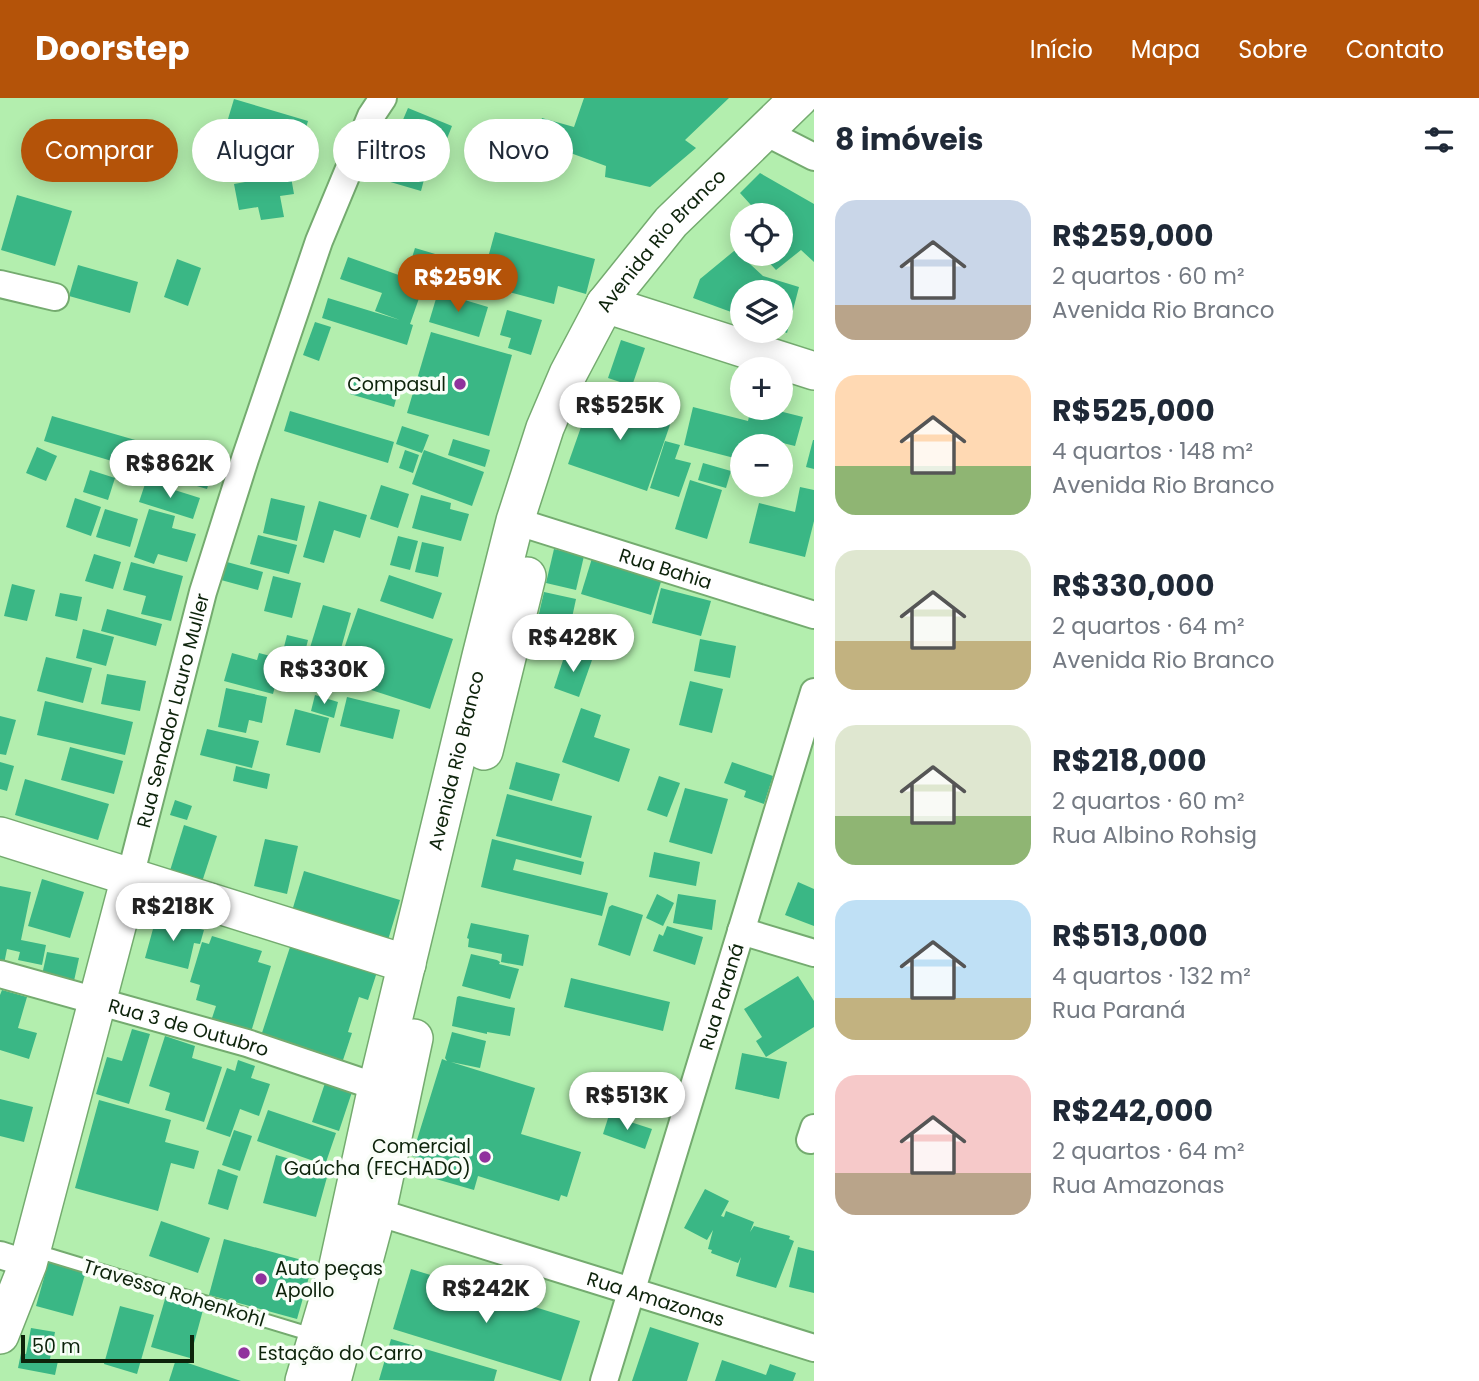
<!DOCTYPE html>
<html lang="pt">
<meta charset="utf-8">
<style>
:root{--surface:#fff;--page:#f2f2f3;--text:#1f2937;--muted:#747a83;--accent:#b45309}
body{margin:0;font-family:Poppins,sans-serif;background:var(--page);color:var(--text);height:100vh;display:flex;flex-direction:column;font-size:26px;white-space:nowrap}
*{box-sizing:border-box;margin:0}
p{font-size:23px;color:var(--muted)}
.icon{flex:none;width:38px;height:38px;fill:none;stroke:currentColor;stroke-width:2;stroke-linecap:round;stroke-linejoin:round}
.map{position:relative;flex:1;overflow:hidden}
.side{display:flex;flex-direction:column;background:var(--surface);width:665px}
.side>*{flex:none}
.banner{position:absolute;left:21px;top:21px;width:665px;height:63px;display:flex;gap:14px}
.tools{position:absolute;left:730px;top:105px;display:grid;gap:14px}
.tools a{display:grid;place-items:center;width:63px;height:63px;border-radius:50%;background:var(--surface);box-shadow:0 4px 18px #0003;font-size:35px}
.scale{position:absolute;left:21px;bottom:18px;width:173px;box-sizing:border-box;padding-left:7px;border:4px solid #0d230b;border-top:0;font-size:19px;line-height:24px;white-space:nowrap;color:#0d230b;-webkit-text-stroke:5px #f9fef8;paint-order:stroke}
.price{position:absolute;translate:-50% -60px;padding:0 16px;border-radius:24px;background:#fff;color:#222;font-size:23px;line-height:46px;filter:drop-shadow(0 2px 4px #0008)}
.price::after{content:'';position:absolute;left:50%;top:42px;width:21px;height:16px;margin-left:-10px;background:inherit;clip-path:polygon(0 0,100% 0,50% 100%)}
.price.current{background:var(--accent);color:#fff}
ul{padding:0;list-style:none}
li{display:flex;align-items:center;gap:21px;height:175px;padding:0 21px}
li span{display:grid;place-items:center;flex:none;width:196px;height:140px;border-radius:21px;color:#555}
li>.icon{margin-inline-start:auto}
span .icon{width:84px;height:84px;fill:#fffc;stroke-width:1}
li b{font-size:30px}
h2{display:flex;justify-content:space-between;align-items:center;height:84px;padding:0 21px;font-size:30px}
.tag{padding:0 24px;border-radius:32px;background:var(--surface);box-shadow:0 4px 18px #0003;font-size:24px;line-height:63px}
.tag.current{background:var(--accent);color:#fff}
header{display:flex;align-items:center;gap:42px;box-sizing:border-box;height:98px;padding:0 35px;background:var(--accent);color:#fff}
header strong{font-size:33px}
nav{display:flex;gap:38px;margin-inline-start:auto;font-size:24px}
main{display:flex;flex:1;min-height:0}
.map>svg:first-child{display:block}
</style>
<header>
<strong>Doorstep</strong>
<nav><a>Início</a><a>Mapa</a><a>Sobre</a><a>Contato</a></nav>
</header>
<main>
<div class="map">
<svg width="814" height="1283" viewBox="0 0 814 1283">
<rect width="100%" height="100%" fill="#b3eeae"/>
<g fill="#3ab785">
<path d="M584,0h145l-44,42 11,8 -46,39 -45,-10 1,-11 -71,-26 7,-22 32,9z"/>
<path d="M234,1l74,22 -12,40 -74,-22z"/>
<path d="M408,10l44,18 -17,43 -51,-21 12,-29 6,3z"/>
<path d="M387,59l40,11 -6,23 -41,-12z"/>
<path d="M760,75l54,31v58l-13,-12 -25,20 -15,-16h19v-39h-20l-20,-22z"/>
<path d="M272,79v3l19,-3 3,17 -14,2 4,21 -23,3 -3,-13 -19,3 -5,-26z"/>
<path d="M17,97l55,16 -17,55 -54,-16z"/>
<path d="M495,134l100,27 -9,35 -28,-8 -4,18 -56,-15 5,-20 -17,-4z"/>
<path d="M415,150l64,19 -8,26 -64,-19z"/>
<path d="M734,153l10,3 6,10 13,12 36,11 -12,46 -7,-3v-38h-38v24l-49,-18 7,-19z"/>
<path d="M348,159l76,27 -14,40 3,1 -6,20 -85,-27 6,-20 72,22 -25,-9 7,-18 -42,-14z"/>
<path d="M177,161l24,9 -13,38 -24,-9z"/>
<path d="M78,167l60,17 -8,31 -61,-17z"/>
<path d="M438,194l50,15 -9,30 -50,-15z"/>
<path d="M507,212l35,10 -11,35 -23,-7 3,-10 -11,-3z"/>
<path d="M315,224l16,5 -12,34 -16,-6z"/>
<path d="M431,234l81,23 -23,81 -82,-23z"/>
<path d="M621,242l24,8 -13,38 -24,-8z"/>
<path d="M356,277l43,13 -5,19 -44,-13z"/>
<path d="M593,295l79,26 -25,72 -79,-27z"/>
<path d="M693,309l55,14 3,-13h16l36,9 -8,29 -29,-7 -2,7h-22v14l-58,-15z"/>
<path d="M290,313l104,31 -6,21 -104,-32z"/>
<path d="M52,318l163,47 -8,26 -163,-48z"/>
<path d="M402,328l27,9 -7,18 -26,-9z"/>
<path d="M453,341l37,11 -5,17 -37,-12z"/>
<path d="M813,342h1v29l-8,-2z"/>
<path d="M665,343l15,4 -5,14 16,4 -12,34 -29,-9z"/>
<path d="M37,349l20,9 -11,25 -20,-8z"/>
<path d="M405,352l14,5 -6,18 -14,-5z"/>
<path d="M424,352l60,22 -12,34 -60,-22z"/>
<path d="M703,365l28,8 -5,17 -28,-8z"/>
<path d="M90,372l25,8 -7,22 -25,-8z"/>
<path d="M690,382l32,10 -15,49 -32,-10z"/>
<path d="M146,383l54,17 -7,21 -54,-17z"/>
<path d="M381,387l28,9 -11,34 -28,-9z"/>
<path d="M800,389l14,3v31l-9,36 -56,-14 10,-40 36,9z"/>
<path d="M421,397l30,8 -1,6 19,5 -8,27 -49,-13z"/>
<path d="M75,400l26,9 -10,29 -25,-9z"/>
<path d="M271,400l34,8 -8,35 -34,-8z"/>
<path d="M319,403l48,14 -7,23 -26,-8 -10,33 -21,-6z"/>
<path d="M105,411l33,10 -8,28 -34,-10z"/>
<path d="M149,411l26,7 -3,12 24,6 -9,28 -29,-8 -4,10 -20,-7z"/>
<path d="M258,437l39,10 -8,29 -39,-10z"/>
<path d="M398,438l20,5 -8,29 -20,-5z"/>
<path d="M422,444l22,5 -6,30 -23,-5z"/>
<path d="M554,451l30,7 -8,34 -30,-7z"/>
<path d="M94,456l27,8 -8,27 -28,-8z"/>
<path d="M593,457l70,20 -12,40 -70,-21z"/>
<path d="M131,464l52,14 -12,45 -30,-7 5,-18 -23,-6z"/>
<path d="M227,464l36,10 -5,18 -37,-10z"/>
<path d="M389,477l53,18 -9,26 -53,-18z"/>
<path d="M273,478l28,7 -9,35 -28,-7z"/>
<path d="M12,486l23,6 -8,31 -23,-5z"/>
<path d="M661,490l50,13 -10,35 -49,-13z"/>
<path d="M544,494l32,7 -9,42 -33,-6z"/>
<path d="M60,495l22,4 -5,24 -22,-5z"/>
<path d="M323,507l28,8 -13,46 -29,-8z"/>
<path d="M358,510l95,31 -23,70 -96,-31z"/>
<path d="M107,511l55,15 -6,22 -55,-15z"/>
<path d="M83,531l31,8 -8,29 -30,-8z"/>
<path d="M287,537l21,5 -5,20 -21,-5z"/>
<path d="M700,541l36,7 -6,32 -36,-7z"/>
<path d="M566,553l26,9 -13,37 -25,-9z"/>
<path d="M232,555l25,7 2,-7 23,6 -9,35 -49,-13z"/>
<path d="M46,559l46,11 -9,35 -46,-12z"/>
<path d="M313,569l19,5 -4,19 -21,-5z"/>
<path d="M107,576l39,7 -6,30 -39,-7z"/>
<path d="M690,583l33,8 -11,44 -33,-8z"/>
<path d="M226,590l41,9 -5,26 -13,-3 -3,13 -28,-6z"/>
<path d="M315,597l23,7 -4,16 -23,-7z"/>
<path d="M347,599l53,13 -7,29 -53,-13z"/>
<path d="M45,603l88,21 -8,33 -88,-20z"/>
<path d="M581,610l20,7 -7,22 36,12 -11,33 -57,-20z"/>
<path d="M295,611l34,9 -9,35 -34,-8z"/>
<path d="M0,618l16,4 -10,35 -6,-1z"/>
<path d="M207,631l52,12 -7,27 -52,-13z"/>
<path d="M70,649l53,14 -9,33 -53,-14z"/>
<path d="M0,664l14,4 -7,25 -7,-2z"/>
<path d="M516,664l44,12 -8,27 -43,-12z"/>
<path d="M732,664l41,14 -9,28 -20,-7 2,-6 -22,-8z"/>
<path d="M236,668l34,8 -3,15 -34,-8z"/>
<path d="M659,678l21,7 -13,34 -20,-7z"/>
<path d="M25,681l84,25 -11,36 -83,-25z"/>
<path d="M685,690l43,11 -16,55 -43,-12z"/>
<path d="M507,696l85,22 -11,42 -85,-22z"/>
<path d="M175,702l17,6 -5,14 -17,-5z"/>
<path d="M184,727l33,11 -16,49 -32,-11z"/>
<path d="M265,741l33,7 -11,48 -33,-8z"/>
<path d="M492,741l92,23 -3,13 -65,-16 -3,11 95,23 -6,23 -121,-29z"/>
<path d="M654,754l46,10 -4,24 -47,-9z"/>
<path d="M304,773l96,29 -15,50 -96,-29z"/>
<path d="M42,781l42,13 -14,46 -42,-12z"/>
<path d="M798,784l16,7v37l-29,-11z"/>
<path d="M0,788l31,6 -10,48 25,5 -4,20 -24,-5 2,-8 -13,-3 -4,20 -3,-1z"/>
<path d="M657,796l17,9 -11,23 -17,-8z"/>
<path d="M678,796l38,6 -4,30 -39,-7z"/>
<path d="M612,807l31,10 -13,41 -32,-11 11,-38z"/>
<path d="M156,820l48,12 -4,14 -6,-1 -6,26 -43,-11z"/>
<path d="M471,825l58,12 -6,31 -22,-4 1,-8 -34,-7 1,-8 -2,-1z"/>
<path d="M667,828l36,11 -8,28 -42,-14 6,-17 4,2z"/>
<path d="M212,838l50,15 -4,11 13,4 -23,76 -40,-12 8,-24 -20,-6 4,-15 -10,-3 12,-40 7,2z"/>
<path d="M291,846l86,28 -9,28 -9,-3 -11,35 4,1 -11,33 -81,-27z"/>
<path d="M47,854l32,6 -5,23 -32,-6z"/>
<path d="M471,856l26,6 3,2 -1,2 20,5 -9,30 -48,-13z"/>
<path d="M798,878l16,25v26l-48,30 -10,-16 6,-4 -18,-28z"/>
<path d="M571,880l99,24 -7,29 -99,-24z"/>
<path d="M2,892l25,7 -9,31 19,5 -8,26 -29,-9v-55z"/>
<path d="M459,898l56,12 -5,28 -23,-4v2l-35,-8 5,-29z"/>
<path d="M132,931l18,5 -21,70 -33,-10 11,-37 15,4z"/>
<path d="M452,934l34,9 -6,27 -29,-6 84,26 -14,46 60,18 -14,45 -6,-2 -2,6 -81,-25 -4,14 -45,-13 4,-14 -21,-7 30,-97 5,2 -2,-3z"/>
<path d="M165,938l30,10 -3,12 30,9 -18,55 -39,-12 5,-17 -21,-7z"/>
<path d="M742,955l45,9 -8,37 -44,-10z"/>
<path d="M238,962l17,6 -4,12 19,6 -11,32 -19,-7 -10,28 -24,-8 21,-61 8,3z"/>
<path d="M325,985l27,9 -13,39 -27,-9z"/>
<path d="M0,1001l33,8 -9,35 -24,-6z"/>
<path d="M99,1002l72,20 -6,22 34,9 -5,18 -23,-6 -13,48 -83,-23z"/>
<path d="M268,1012l68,23 -11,32 -68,-24z"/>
<path d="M609,1017l43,14 -7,20 -42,-15z"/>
<path d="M234,1032l18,6 -12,35 -18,-6z"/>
<path d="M276,1057l53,15 -13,47 -53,-14z"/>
<path d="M218,1071l20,7 -10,34 -20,-6z"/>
<path d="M705,1091l24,12 -8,15 3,1 2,-6 28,11 -4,10 4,-6 36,10 -1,3 5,2 -18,47 -40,-12 5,-19 -3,6 -27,-10 1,-3 -4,-1 5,-19 -6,10 -23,-12z"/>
<path d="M161,1123l49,17 -12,35 -49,-17z"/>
<path d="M224,1141l89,24 -16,56 -88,-24z"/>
<path d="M798,1149l16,4v42l-25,-6z"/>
<path d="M49,1162l37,11 -13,45 -37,-10z"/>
<path d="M411,1171l169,52 -19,60 -168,-52z"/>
<path d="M165,1201l38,11 -13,48 -39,-11z"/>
<path d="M120,1208l34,9 -17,59 -33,-10z"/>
<path d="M650,1229l49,16 -12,38h-55z"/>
<path d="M31,1230l24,4 -5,27 8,2 -3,14 -37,-7 3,-15 5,1z"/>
<path d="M391,1241l106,31 -3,11 -115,-1z"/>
<path d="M176,1261l65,22h-72z"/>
<path d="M722,1262l44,15 4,-11 26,9 -3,8h-78z"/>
</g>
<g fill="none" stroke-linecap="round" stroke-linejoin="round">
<g stroke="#74ab6f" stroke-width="16">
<path id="lane" d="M36,1153l277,84"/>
</g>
<g stroke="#74ab6f" stroke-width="30">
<g id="street">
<path d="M763,33l51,26"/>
<path d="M0,186l55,13"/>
<path id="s1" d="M515,423l299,94"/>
<path id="s2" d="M130,779l73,-285 42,-133 74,-218 52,-125 12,-18"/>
<path d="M741,833l73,22"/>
<path id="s3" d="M0,876l247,69 130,44"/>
<path d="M810,1042l4,-12"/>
<path id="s4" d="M377,1114l437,136"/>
<path d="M0,1157l28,9"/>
<path id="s5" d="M604,1283l210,-689"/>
</g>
</g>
<g stroke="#74ab6f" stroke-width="40">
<g id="secondary">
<path d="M605,206l209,67"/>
<path d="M484,653l43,-175"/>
<path d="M0,738l407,128"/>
<path d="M0,1237l28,-71 102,-387"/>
<path id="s6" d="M304,1283l33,-111 40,-183 104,-431 34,-135 30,-93 23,-54 37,-70 66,-82 128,-124"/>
<path d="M332,1283l45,-169 37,-174"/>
</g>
</g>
<use href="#lane" stroke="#fff" stroke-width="12"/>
<use href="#street" stroke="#fff" stroke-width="26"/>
<use href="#secondary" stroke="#fff" stroke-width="37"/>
</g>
<g fill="#90339d" stroke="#f9fef8" stroke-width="2.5">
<circle cx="460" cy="286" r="7"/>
<circle cx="485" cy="1059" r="7"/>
<circle cx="261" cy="1181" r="7"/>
<circle cx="244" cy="1255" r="7"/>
</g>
<g text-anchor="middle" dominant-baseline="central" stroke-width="7" stroke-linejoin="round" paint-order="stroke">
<g font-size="19" fill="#0d230b" stroke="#f9fef8">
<text stroke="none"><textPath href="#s6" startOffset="1206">Avenida Rio Branco</textPath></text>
<text stroke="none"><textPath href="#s1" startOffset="158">Rua Bahia</textPath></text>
<text stroke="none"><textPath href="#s2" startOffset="172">Rua Senador Lauro Muller</textPath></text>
<text stroke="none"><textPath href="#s6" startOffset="639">Avenida Rio Branco</textPath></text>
<text stroke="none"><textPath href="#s5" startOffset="402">Rua Paraná</textPath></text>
<text stroke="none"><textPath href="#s3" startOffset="196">Rua 3 de Outubro</textPath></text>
<text transform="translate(174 1195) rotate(17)">Travessa Rohenkohl</text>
<text stroke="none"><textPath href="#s4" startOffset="292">Rua Amazonas</textPath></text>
</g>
<g font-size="19" fill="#0d230b" stroke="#f9fef8" text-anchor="end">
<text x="446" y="286">Compasul</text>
<text x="471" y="1048">Comercial<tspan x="471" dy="22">Gaúcha (FECHADO)</tspan></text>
<text x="275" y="1170" text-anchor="start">Auto peças<tspan x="275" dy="22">Apollo</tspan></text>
<text x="258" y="1255" text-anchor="start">Estação do Carro</text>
</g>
</g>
</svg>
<div class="tools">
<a><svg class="icon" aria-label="locate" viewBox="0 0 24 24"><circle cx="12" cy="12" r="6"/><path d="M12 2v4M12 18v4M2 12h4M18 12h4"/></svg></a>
<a><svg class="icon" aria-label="layers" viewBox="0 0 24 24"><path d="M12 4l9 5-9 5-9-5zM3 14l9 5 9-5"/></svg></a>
<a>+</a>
<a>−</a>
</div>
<div class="scale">50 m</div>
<b class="price current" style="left:458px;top:216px">R$259K</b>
<b class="price" style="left:620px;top:344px">R$525K</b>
<b class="price" style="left:170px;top:402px">R$862K</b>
<b class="price" style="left:573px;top:576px">R$428K</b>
<b class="price" style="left:324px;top:608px">R$330K</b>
<b class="price" style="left:173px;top:845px">R$218K</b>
<b class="price" style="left:627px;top:1034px">R$513K</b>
<b class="price" style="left:486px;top:1227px">R$242K</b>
<div class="banner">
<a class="tag current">Comprar</a>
<a class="tag">Alugar</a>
<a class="tag">Filtros</a>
<a class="tag">Novo</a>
</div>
</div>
<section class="side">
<h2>8 imóveis<svg class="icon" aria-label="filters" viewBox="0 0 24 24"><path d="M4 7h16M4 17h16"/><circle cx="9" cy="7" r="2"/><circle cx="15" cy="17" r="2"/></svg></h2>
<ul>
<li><span style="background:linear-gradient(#c9d6e8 75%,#b9a48a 0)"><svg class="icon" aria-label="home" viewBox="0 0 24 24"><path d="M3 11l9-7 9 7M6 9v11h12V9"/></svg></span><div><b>R$259,000</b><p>2 quartos · 60 m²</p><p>Avenida Rio Branco</p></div></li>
<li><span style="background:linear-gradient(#ffd9b3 65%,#8fb573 0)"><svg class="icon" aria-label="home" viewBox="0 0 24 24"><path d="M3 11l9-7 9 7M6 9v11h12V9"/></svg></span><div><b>R$525,000</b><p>4 quartos · 148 m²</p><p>Avenida Rio Branco</p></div></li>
<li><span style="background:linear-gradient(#dfe7d0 65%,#c2b280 0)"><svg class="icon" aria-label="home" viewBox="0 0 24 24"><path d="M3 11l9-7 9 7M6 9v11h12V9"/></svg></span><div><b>R$330,000</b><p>2 quartos · 64 m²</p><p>Avenida Rio Branco</p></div></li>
<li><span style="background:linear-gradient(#dfe7d0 65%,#8fb573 0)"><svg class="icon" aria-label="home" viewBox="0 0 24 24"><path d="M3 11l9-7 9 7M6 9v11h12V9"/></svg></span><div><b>R$218,000</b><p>2 quartos · 60 m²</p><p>Rua Albino Rohsig</p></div></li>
<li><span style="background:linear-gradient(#bfe0f5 70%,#c2b280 0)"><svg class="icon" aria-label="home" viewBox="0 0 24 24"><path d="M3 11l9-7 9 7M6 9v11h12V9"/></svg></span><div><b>R$513,000</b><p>4 quartos · 132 m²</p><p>Rua Paraná</p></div></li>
<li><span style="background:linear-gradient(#f6c9c9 70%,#b9a48a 0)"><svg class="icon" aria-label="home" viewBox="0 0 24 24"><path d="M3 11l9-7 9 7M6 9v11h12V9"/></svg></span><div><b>R$242,000</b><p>2 quartos · 64 m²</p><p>Rua Amazonas</p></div></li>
</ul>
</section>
</main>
